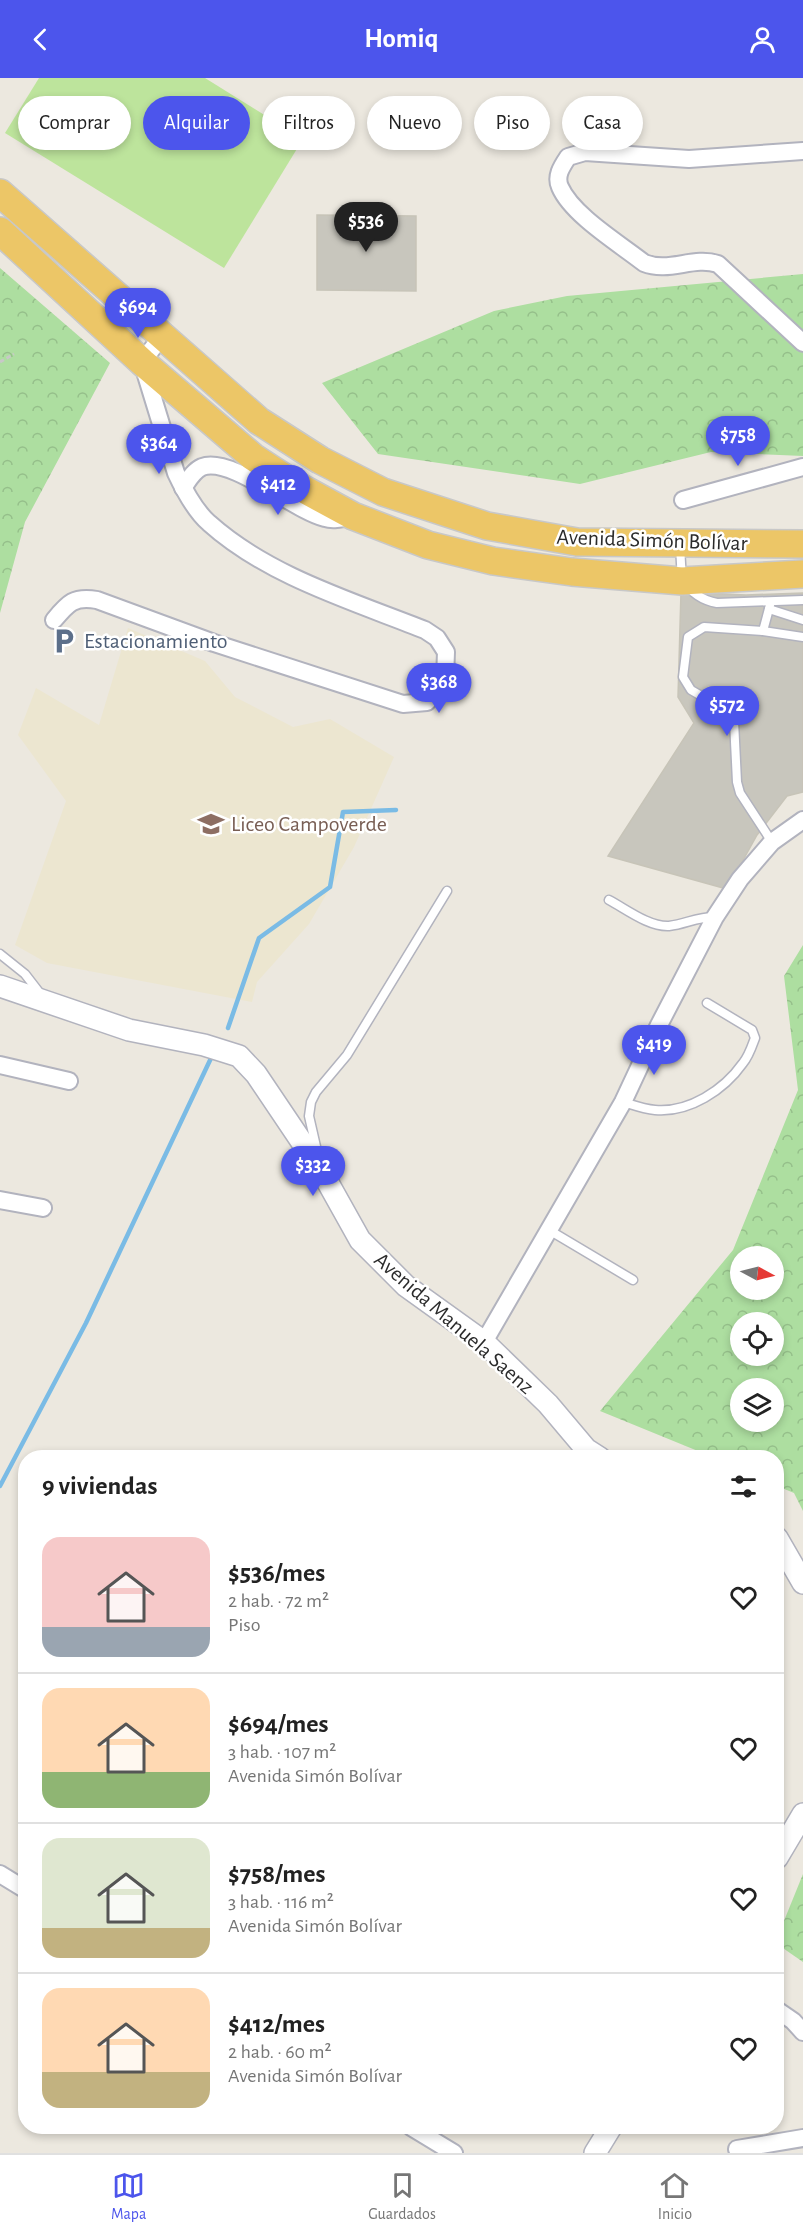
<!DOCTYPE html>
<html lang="es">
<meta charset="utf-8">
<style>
:root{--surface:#fff;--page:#f2f2f2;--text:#222;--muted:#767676;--line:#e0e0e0;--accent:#4c55ec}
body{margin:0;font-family:"Alegreya Sans",sans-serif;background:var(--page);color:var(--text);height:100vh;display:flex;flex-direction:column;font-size:22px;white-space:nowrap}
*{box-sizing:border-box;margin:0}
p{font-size:20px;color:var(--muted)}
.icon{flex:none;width:33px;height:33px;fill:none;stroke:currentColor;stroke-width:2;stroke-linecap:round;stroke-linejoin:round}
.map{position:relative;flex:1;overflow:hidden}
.side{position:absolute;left:18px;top:1372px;width:766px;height:684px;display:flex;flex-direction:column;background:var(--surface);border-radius:24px;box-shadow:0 3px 9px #0003}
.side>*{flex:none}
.guide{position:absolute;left:18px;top:18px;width:768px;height:54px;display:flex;gap:12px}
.needle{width:39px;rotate:97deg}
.fabs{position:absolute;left:730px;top:1168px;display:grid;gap:12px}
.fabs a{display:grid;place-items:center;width:54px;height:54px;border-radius:50%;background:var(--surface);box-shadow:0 3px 9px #0003;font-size:30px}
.price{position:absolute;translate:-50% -51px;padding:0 14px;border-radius:21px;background:var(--accent);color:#fff;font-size:20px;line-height:39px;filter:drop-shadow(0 2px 3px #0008)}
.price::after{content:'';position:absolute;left:50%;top:36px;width:18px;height:14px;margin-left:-9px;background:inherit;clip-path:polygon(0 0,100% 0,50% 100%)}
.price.active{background:#222;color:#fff}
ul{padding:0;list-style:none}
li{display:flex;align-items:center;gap:18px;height:150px;padding:0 24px}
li+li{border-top:2px solid var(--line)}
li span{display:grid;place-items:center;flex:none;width:168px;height:120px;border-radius:18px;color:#555}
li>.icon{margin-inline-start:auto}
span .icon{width:72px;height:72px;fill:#fffc;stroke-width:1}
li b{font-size:26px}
h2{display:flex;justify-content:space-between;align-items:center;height:72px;padding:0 24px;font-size:26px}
.tag{padding:0 21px;border-radius:27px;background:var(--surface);box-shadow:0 3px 9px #0003;font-size:21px;line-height:54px}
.tag.active{background:var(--accent);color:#fff}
header{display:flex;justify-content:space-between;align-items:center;height:78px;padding:0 24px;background:var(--accent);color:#fff;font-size:27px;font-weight:600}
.menu{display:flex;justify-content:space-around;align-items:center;height:84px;border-top:2px solid var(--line);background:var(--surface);font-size:16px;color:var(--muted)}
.menu a{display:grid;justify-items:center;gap:3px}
.menu .active{color:var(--accent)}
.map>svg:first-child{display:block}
</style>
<header><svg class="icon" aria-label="back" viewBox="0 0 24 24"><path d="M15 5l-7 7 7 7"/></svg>Homiq<svg class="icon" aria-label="person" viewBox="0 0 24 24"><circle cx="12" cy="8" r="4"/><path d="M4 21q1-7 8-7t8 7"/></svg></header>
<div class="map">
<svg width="803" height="2075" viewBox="0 0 803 2075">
<defs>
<pattern id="forest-crowns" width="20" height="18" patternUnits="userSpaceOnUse" patternTransform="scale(1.5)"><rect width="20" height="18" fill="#addea0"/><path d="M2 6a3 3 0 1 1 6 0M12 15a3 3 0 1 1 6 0" fill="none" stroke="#95bf8a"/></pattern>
</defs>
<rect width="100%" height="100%" fill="#ece8df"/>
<path fill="#ece6d0" d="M128,550l77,33 30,36 58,30 37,-8 64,38 -40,90 -45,77 -52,58 -5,20 -205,-39 -32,-18 51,-144 -48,-66 18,-47 63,37z"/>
<g fill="url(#forest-crowns)" fill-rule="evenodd">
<path d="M0,190l110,95 -85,159 -25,91z"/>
<path d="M803,196v182l-92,-4 -131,32 -202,-30 -56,-71 172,-72 73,-15z"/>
<path d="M803,867v566l-9,-18 -17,-7v-28h-62l-115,-47 133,-161 65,-160 -14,-114zM741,1179h33v33h-33zM741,1245h33v33h-33zM741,1311h33v33h-33z"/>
<path d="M803,1796v88l-26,-18v-6z"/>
</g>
<path fill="#bde49c" d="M39,0h166l98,61 -79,129 -219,-135z"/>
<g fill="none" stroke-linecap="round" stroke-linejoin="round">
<g stroke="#7abbe5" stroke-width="4.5">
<path d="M228,950l31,-90 71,-51 13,-75 53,-2"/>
<path d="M0,1408l86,-163 126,-267"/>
</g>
</g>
<g fill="#c8c6bd" stroke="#c7c4b8" stroke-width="1.5">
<path d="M317,137l99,1v75l-99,-1z"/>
<path d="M681,514l65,3 57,-2v199l-16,4 -30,39 -30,54 -119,-33 86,-133 -16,-26z"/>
</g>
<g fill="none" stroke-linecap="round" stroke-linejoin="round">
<g stroke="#b2b3be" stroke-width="11">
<g id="service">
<path d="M680,468l2,35c11,12 19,19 35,22l86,-3"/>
<path d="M769,531l34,11"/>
<path d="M763,553l7,-26"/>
<path d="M772,764l-32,-49 -3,-11 -3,-61 -10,-12 -33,-19 -8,-13 5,-40 16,-10 59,4 40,6"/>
<path d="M609,822c17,9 40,27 60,26 17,-2 27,-9 46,-9"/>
<path d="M0,876l25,20 17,22"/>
<path d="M623,1024c10,3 21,7 32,8 34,3 69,-20 88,-47 6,-7 9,-17 12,-25l-3,-8 -45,-27"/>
<path d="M317,1073l-8,-35 2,-14 5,-10 31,-37 100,-164"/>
<path d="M549,1152l84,50"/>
</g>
</g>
<g stroke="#b2b3be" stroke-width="20">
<g id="minor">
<path d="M803,73l-114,8 -104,-7 -17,5c-6,9 -13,19 -8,30 12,28 60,57 84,76 25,10 49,-7 74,1l85,79"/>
<path d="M183,410c5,-7 10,-17 19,-21 29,-11 91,43 123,51 9,3 18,0 27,-2"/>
<path d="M683,422l120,-33"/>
<path d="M54,542c14,-17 20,-24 43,-20l117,43 189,61 24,-2 18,-24 1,-26 -9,-14 -12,-8c-73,-29 -157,-54 -216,-107 -14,-12 -25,-33 -33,-50l-34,-111 20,-26"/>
<path d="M0,987l69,16"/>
<path d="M0,1122l43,8"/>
<path d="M484,1264l139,-240 36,-77 56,-108 25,-38 32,-37 31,-22"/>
<path d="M0,1796l26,16"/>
<path d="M777,1932l16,11 10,11"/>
<path d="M411,2049l43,26"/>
<path d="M737,2071l66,-11"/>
</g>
</g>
<g stroke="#b2b3be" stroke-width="24">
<g id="tertiary">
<path d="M0,908l129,44 75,15 35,11 17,18 66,98 38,68 46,46 78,56 64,62 38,45 14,9"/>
<path d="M777,1460l26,45"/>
<path d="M777,1780l26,-44"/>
<path d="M595,2075l16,-26"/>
</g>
</g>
<g stroke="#c8c8c8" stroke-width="30">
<g id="trunk">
<path d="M0,115l259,228 61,39 63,32 104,34 90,16 226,2"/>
<path d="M0,153l142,131 111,95 43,28 57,31 75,29 65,16 79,11 110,9 121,-7"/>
</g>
</g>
<path stroke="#c8c8c8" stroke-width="3" stroke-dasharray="4.5 3" stroke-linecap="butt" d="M0,284l14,-8"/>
<use href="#service" stroke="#fff" stroke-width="8"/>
<use href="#minor" stroke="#fff" stroke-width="16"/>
<use href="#tertiary" stroke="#fff" stroke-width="21"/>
<use href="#trunk" stroke="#ecc667" stroke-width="27"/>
</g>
<defs>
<g id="parking-bare" transform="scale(2.07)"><path d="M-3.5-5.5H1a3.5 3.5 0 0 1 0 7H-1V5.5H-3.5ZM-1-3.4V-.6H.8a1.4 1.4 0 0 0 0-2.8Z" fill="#5c6f8a" stroke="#fff" stroke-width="2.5" paint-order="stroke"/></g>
<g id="university-bare" transform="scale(2.07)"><path d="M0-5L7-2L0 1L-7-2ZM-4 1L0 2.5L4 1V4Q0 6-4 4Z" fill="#8d6e63" stroke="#fff" stroke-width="2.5" paint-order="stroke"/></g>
</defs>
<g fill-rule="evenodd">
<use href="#parking-bare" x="64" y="563"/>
<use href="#university-bare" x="211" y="746"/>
</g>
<g text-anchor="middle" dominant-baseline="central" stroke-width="5" stroke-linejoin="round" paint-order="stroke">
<g font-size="22" fill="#2b2b2b" stroke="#fff">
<text transform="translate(652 462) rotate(2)">Avenida Simón Bolívar</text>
<text transform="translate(454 1245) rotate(41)">Avenida Manuela Saenz</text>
</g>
<g font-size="22" fill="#4e5e75" stroke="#fff" text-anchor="start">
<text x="84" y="563">Estacionamiento</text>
</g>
<g font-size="22" fill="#785e54" stroke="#fff" text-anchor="start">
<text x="231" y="746">Liceo Campoverde</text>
</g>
</g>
</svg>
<div class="fabs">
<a><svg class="needle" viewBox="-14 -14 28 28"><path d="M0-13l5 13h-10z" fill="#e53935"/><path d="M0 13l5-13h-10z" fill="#767676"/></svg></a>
<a><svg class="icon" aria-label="locate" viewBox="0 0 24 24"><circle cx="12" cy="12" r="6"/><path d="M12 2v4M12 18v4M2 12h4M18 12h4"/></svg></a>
<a><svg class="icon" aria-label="layers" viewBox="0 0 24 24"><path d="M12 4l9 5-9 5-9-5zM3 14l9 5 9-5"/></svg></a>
</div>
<b class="price active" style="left:366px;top:175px">$536</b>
<b class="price" style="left:138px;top:261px">$694</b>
<b class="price" style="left:738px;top:389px">$758</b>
<b class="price" style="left:159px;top:397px">$364</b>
<b class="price" style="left:278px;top:438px">$412</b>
<b class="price" style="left:439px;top:636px">$368</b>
<b class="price" style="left:727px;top:659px">$572</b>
<b class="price" style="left:654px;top:998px">$419</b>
<b class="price" style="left:313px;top:1119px">$332</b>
<div class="guide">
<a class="tag">Comprar</a>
<a class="tag active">Alquilar</a>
<a class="tag">Filtros</a>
<a class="tag">Nuevo</a>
<a class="tag">Piso</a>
<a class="tag">Casa</a>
</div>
<section class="side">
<h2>9 viviendas<svg class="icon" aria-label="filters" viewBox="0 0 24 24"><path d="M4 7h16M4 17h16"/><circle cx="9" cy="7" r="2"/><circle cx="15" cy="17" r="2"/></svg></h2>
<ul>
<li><span style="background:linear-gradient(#f6c9c9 75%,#9aa5b1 0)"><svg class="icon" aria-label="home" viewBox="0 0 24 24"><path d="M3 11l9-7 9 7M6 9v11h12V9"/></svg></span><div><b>$536/mes</b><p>2 hab. · 72 m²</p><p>Piso</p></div><svg class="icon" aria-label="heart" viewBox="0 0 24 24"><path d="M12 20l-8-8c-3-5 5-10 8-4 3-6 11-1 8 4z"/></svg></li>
<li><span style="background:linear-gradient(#ffd9b3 70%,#8fb573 0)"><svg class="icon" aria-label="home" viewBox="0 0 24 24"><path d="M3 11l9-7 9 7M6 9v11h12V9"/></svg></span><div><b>$694/mes</b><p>3 hab. · 107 m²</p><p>Avenida Simón Bolívar</p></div><svg class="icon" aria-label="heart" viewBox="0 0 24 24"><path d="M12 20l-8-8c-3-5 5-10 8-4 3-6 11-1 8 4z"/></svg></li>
<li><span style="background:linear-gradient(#dfe7d0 75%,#c2b280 0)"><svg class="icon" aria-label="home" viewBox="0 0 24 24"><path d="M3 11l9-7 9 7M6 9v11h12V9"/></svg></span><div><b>$758/mes</b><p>3 hab. · 116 m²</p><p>Avenida Simón Bolívar</p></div><svg class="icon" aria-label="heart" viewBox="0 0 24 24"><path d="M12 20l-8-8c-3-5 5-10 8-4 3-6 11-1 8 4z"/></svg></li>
<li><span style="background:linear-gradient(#ffd9b3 70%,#c2b280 0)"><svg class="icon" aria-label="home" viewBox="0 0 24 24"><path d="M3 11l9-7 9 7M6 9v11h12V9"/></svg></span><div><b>$412/mes</b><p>2 hab. · 60 m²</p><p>Avenida Simón Bolívar</p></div><svg class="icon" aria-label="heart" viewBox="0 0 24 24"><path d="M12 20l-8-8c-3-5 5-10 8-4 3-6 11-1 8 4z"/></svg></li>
</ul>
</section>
</div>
<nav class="menu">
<a class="active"><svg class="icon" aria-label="map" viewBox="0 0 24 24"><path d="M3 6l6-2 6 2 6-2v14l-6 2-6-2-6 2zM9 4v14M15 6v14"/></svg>Mapa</a>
<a><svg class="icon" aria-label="saved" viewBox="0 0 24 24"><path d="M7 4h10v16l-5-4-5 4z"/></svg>Guardados</a>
<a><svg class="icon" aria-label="home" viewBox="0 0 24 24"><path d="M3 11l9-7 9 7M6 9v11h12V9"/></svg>Inicio</a>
</nav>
